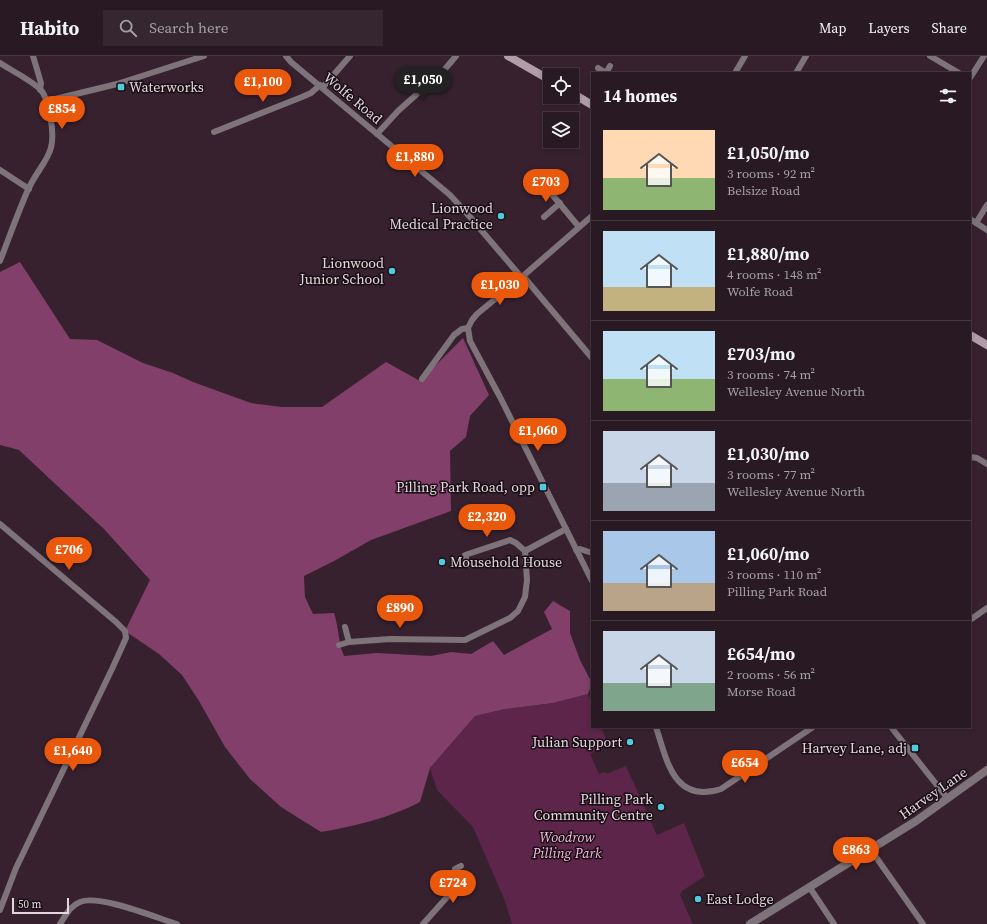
<!DOCTYPE html>
<meta charset="utf-8">
<style>
:root{--surface:#291923;--page:#352630;--text:#f1f3f6;--muted:#a5a0a6;--line:#453841;--accent:#ea580c}
body{margin:0;font-family:"Source Serif 4",serif;background:var(--page);color:var(--text);height:100vh;display:flex;flex-direction:column;font-size:15px;white-space:nowrap}
*{box-sizing:border-box;margin:0}
p{font-size:13px;color:var(--muted)}
.icon{flex:none;width:22px;height:22px;fill:none;stroke:currentColor;stroke-width:2;stroke-linecap:round;stroke-linejoin:round}
.map{position:relative;flex:1;overflow:hidden}
.details{position:absolute;left:591px;top:16px;width:380px;height:656px;display:flex;flex-direction:column;background:var(--surface);border-radius:0px;box-shadow:0 2px 6px #0003,0 0 0 1px var(--line)}
.details>*{flex:none}
.tools{position:absolute;left:543px;top:12px;display:grid;gap:8px}
.tools a{display:grid;place-items:center;width:36px;height:36px;border-radius:0px;background:var(--surface);box-shadow:0 2px 6px #0003,0 0 0 1px var(--line);font-size:20px}
.scale{position:absolute;left:12px;bottom:10px;width:57px;box-sizing:border-box;padding-left:4px;border:2px solid #e5d6de;border-top:0;font-size:11px;line-height:14px;white-space:nowrap;color:#e5d6de;-webkit-text-stroke:3px #180e14;paint-order:stroke}
.price{position:absolute;translate:-50% -34px;padding:0 9px;border-radius:14px;background:var(--accent);color:#fff;font-size:13px;line-height:26px;filter:drop-shadow(0 1px 2px #0008)}
.price::after{content:'';position:absolute;left:50%;top:24px;width:12px;height:9px;margin-left:-6px;background:inherit;clip-path:polygon(0 0,100% 0,50% 100%)}
.price.active{background:#222;color:#fff}
ul{padding:0;list-style:none}
li{display:flex;align-items:center;gap:12px;height:100px;padding:0 12px}
li+li{border-top:1px solid var(--line)}
li span{display:grid;place-items:center;flex:none;width:112px;height:80px;border-radius:0px;color:#555}
li>.icon{margin-inline-start:auto}
span .icon{width:48px;height:48px;fill:#fffc;stroke-width:1}
li b{font-size:17px}
h2{display:flex;justify-content:space-between;align-items:center;height:48px;padding:0 12px;font-size:17px}
header{display:flex;align-items:center;gap:24px;box-sizing:border-box;height:56px;padding:0 20px;background:var(--surface);border-bottom:1px solid var(--line)}
header strong{font-size:19px}
nav{display:flex;gap:22px;margin-inline-start:auto;font-size:14px}
.search{width:280px;height:36px;background:var(--page);display:flex;align-items:center;gap:10px;box-sizing:border-box;padding:0 14px;border-radius:0px;color:var(--muted);font-size:15px}
.map>svg:first-child{display:block}
</style>
<header>
<strong>Habito</strong>
<div class="search"><svg class="icon" aria-label="search" viewBox="0 0 24 24"><circle cx="10" cy="10" r="6"/><path d="M15 15l6 6"/></svg>Search here</div>
<nav><a>Map</a><a>Layers</a><a>Share</a></nav>
</header>
<div class="map">
<svg width="987" height="868" viewBox="0 0 987 868">
<rect width="100%" height="100%" fill="#37212f"/>
<path fill="#5d2549" d="M588,638l4,10v23h9l7,18 -18,9 9,20 6,-2 1,2 20,-8 31,69 27,-12 21,53 -23,15 -2,4 13,29h-181l-7,-23 -32,-74 -36,-37 -7,-22 45,-52 30,-7 48,-6z"/>
<path fill="#823f69" d="M20,206l50,77 27,1 46,23 30,10 20,9 58,21 31,4h40l64,-45 34,19 43,-43 26,57 -19,21 -4,21 -16,14 1,60 -80,29 -37,21 -30,15 1,21 8,17 21,-1c5,15 4,29 10,43l33,-3 54,3 20,-4 20,2 22,-13 11,14 48,-26 -8,-17 9,-11 17,10v22l10,27 12,23 -4,11 -35,9 -48,6 -30,7 -45,52 -10,34c-31,16 -64,24 -99,30l-40,-25 -31,-28 -25,-32 -26,-46 -17,-26 -23,-21 -34,-23 25,-51 -46,-51 -53,-49 -32,-30 -19,-5v-173z"/>
<g fill="none" stroke-linecap="round" stroke-linejoin="round">
<g stroke="#7f737a" stroke-width="6">
<path d="M33,0l8,27 -1,7"/>
<path d="M286,0l5,6 159,133 20,22 52,61"/>
<path d="M930,0l29,17"/>
<path d="M0,7c12,8 31,17 41,27 6,7 7,17 9,26 9,41 -9,44 -23,76 -10,23 -18,46 -27,69"/>
<path d="M598,12l8,5"/>
<path d="M606,17l4,-7"/>
<path d="M735,17l10,-17"/>
<path d="M796,17l10,-17"/>
<path d="M970,22l14,-22"/>
<path d="M323,31l27,-31"/>
<path d="M47,45l70,-17 87,-28"/>
<path d="M214,76l88,-35 9,-4 9,-8"/>
<path d="M377,78l21,-23 47,-42 11,-13"/>
<path d="M0,114l29,19"/>
<path d="M545,130l34,41"/>
<path d="M592,160l-69,60 -46,38 -5,6 -4,8 2,13 30,56 92,184"/>
<path d="M544,161l16,-14"/>
<path d="M970,163l17,11"/>
<path d="M976,167l11,-18"/>
<path d="M523,220l69,82"/>
<path d="M422,323l32,-44 8,-6 6,-1"/>
<path d="M970,401l7,1 10,6"/>
<path d="M0,468l116,98 9,9 1,7 -14,31 -96,199 -16,42"/>
<path d="M576,494l4,-1 12,4"/>
<path d="M468,509l-3,-10 45,-15 6,3 9,8"/>
<path d="M970,564l17,-12"/>
<path d="M345,571l4,15"/>
<path d="M339,589l10,-3 41,-3 75,1 45,-22 8,-7 7,-14 2,-17 -2,-29 41,-22"/>
<path d="M656,671c11,34 18,77 65,62l92,-62"/>
<path d="M891,671l57,72"/>
<path d="M871,794l52,74"/>
<path d="M810,832l24,36"/>
<path d="M60,868c6,-9 10,-18 20,-22 19,-8 77,16 97,22"/>
<path d="M423,868l33,-37 2,-9 -3,-9 6,-3"/>
</g>
<path stroke="#7f737a" stroke-width="8" d="M750,868l166,-103 71,-51"/>
<g stroke="#b09da7" stroke-width="8">
<path d="M508,0l42,24"/>
<path d="M572,37l20,12"/>
<path d="M970,279l17,10"/>
</g>
</g>
<g fill="#53cadc" stroke="#180e14" stroke-width="1.5">
<rect x="117" y="27" width="8" height="8" rx="2"/>
<circle cx="501" cy="160" r="4"/>
<circle cx="392" cy="215" r="4"/>
<rect x="539" y="427" width="8" height="8" rx="2"/>
<circle cx="442" cy="506" r="4"/>
<circle cx="630" cy="686" r="4"/>
<rect x="911" y="688" width="8" height="8" rx="2"/>
<circle cx="661" cy="751" r="4"/>
<circle cx="698" cy="843" r="4"/>
</g>
<g text-anchor="middle" dominant-baseline="central" stroke-width="3" stroke-linejoin="round" paint-order="stroke">
<g font-size="14" fill="#e5d6de" stroke="#180e14" text-anchor="end">
<text x="129" y="31" text-anchor="start">Waterworks</text>
<text x="493" y="152">Lionwood<tspan x="493" dy="16">Medical Practice</tspan></text>
<text x="384" y="207">Lionwood<tspan x="384" dy="16">Junior School</tspan></text>
<text x="535" y="431">Pilling Park Road, opp</text>
<text x="450" y="506" text-anchor="start">Mousehold House</text>
<text x="622" y="686">Julian Support</text>
<text x="907" y="692">Harvey Lane, adj</text>
<text x="653" y="743">Pilling Park<tspan x="653" dy="16">Community Centre</tspan></text>
<text x="706" y="843" text-anchor="start">East Lodge</text>
</g>
<g font-size="14" fill="#e5d6de" stroke="#180e14">
<text transform="translate(353 42) rotate(40)">Wolfe Road</text>
<text transform="translate(933 737) rotate(-35)">Harvey Lane</text>
</g>
<g font-size="14" font-style="italic" fill="#f7bade" stroke="#180e14">
<text x="567" y="781">Woodrow<tspan x="567" dy="16">Pilling Park</tspan></text>
</g>
</g>
</svg>
<div class="tools">
<a><svg class="icon" aria-label="locate" viewBox="0 0 24 24"><circle cx="12" cy="12" r="6"/><path d="M12 2v4M12 18v4M2 12h4M18 12h4"/></svg></a>
<a><svg class="icon" aria-label="layers" viewBox="0 0 24 24"><path d="M12 4l9 5-9 5-9-5zM3 14l9 5 9-5"/></svg></a>
</div>
<div class="scale">50 m</div>
<b class="price active" style="left:423px;top:45px">£1,050</b>
<b class="price" style="left:263px;top:47px">£1,100</b>
<b class="price" style="left:62px;top:74px">£854</b>
<b class="price" style="left:415px;top:122px">£1,880</b>
<b class="price" style="left:546px;top:147px">£703</b>
<b class="price" style="left:500px;top:250px">£1,030</b>
<b class="price" style="left:538px;top:396px">£1,060</b>
<b class="price" style="left:487px;top:482px">£2,320</b>
<b class="price" style="left:69px;top:515px">£706</b>
<b class="price" style="left:400px;top:573px">£890</b>
<b class="price" style="left:73px;top:716px">£1,640</b>
<b class="price" style="left:745px;top:728px">£654</b>
<b class="price" style="left:856px;top:815px">£863</b>
<b class="price" style="left:453px;top:848px">£724</b>
<section class="details">
<h2>14 homes<svg class="icon" aria-label="filters" viewBox="0 0 24 24"><path d="M4 7h16M4 17h16"/><circle cx="9" cy="7" r="2"/><circle cx="15" cy="17" r="2"/></svg></h2>
<ul>
<li><span style="background:linear-gradient(#ffd9b3 60%,#8fb573 0)"><svg class="icon" aria-label="home" viewBox="0 0 24 24"><path d="M3 11l9-7 9 7M6 9v11h12V9"/></svg></span><div><b>£1,050/mo</b><p>3 rooms · 92 m²</p><p>Belsize Road</p></div></li>
<li><span style="background:linear-gradient(#bfe0f5 70%,#c2b280 0)"><svg class="icon" aria-label="home" viewBox="0 0 24 24"><path d="M3 11l9-7 9 7M6 9v11h12V9"/></svg></span><div><b>£1,880/mo</b><p>4 rooms · 148 m²</p><p>Wolfe Road</p></div></li>
<li><span style="background:linear-gradient(#bfe0f5 60%,#8fb573 0)"><svg class="icon" aria-label="home" viewBox="0 0 24 24"><path d="M3 11l9-7 9 7M6 9v11h12V9"/></svg></span><div><b>£703/mo</b><p>3 rooms · 74 m²</p><p>Wellesley Avenue North</p></div></li>
<li><span style="background:linear-gradient(#c9d6e8 65%,#9aa5b1 0)"><svg class="icon" aria-label="home" viewBox="0 0 24 24"><path d="M3 11l9-7 9 7M6 9v11h12V9"/></svg></span><div><b>£1,030/mo</b><p>3 rooms · 77 m²</p><p>Wellesley Avenue North</p></div></li>
<li><span style="background:linear-gradient(#a9c7e8 65%,#b9a48a 0)"><svg class="icon" aria-label="home" viewBox="0 0 24 24"><path d="M3 11l9-7 9 7M6 9v11h12V9"/></svg></span><div><b>£1,060/mo</b><p>3 rooms · 110 m²</p><p>Pilling Park Road</p></div></li>
<li><span style="background:linear-gradient(#c9d6e8 65%,#7fa58c 0)"><svg class="icon" aria-label="home" viewBox="0 0 24 24"><path d="M3 11l9-7 9 7M6 9v11h12V9"/></svg></span><div><b>£654/mo</b><p>2 rooms · 56 m²</p><p>Morse Road</p></div></li>
</ul>
</section>
</div>
